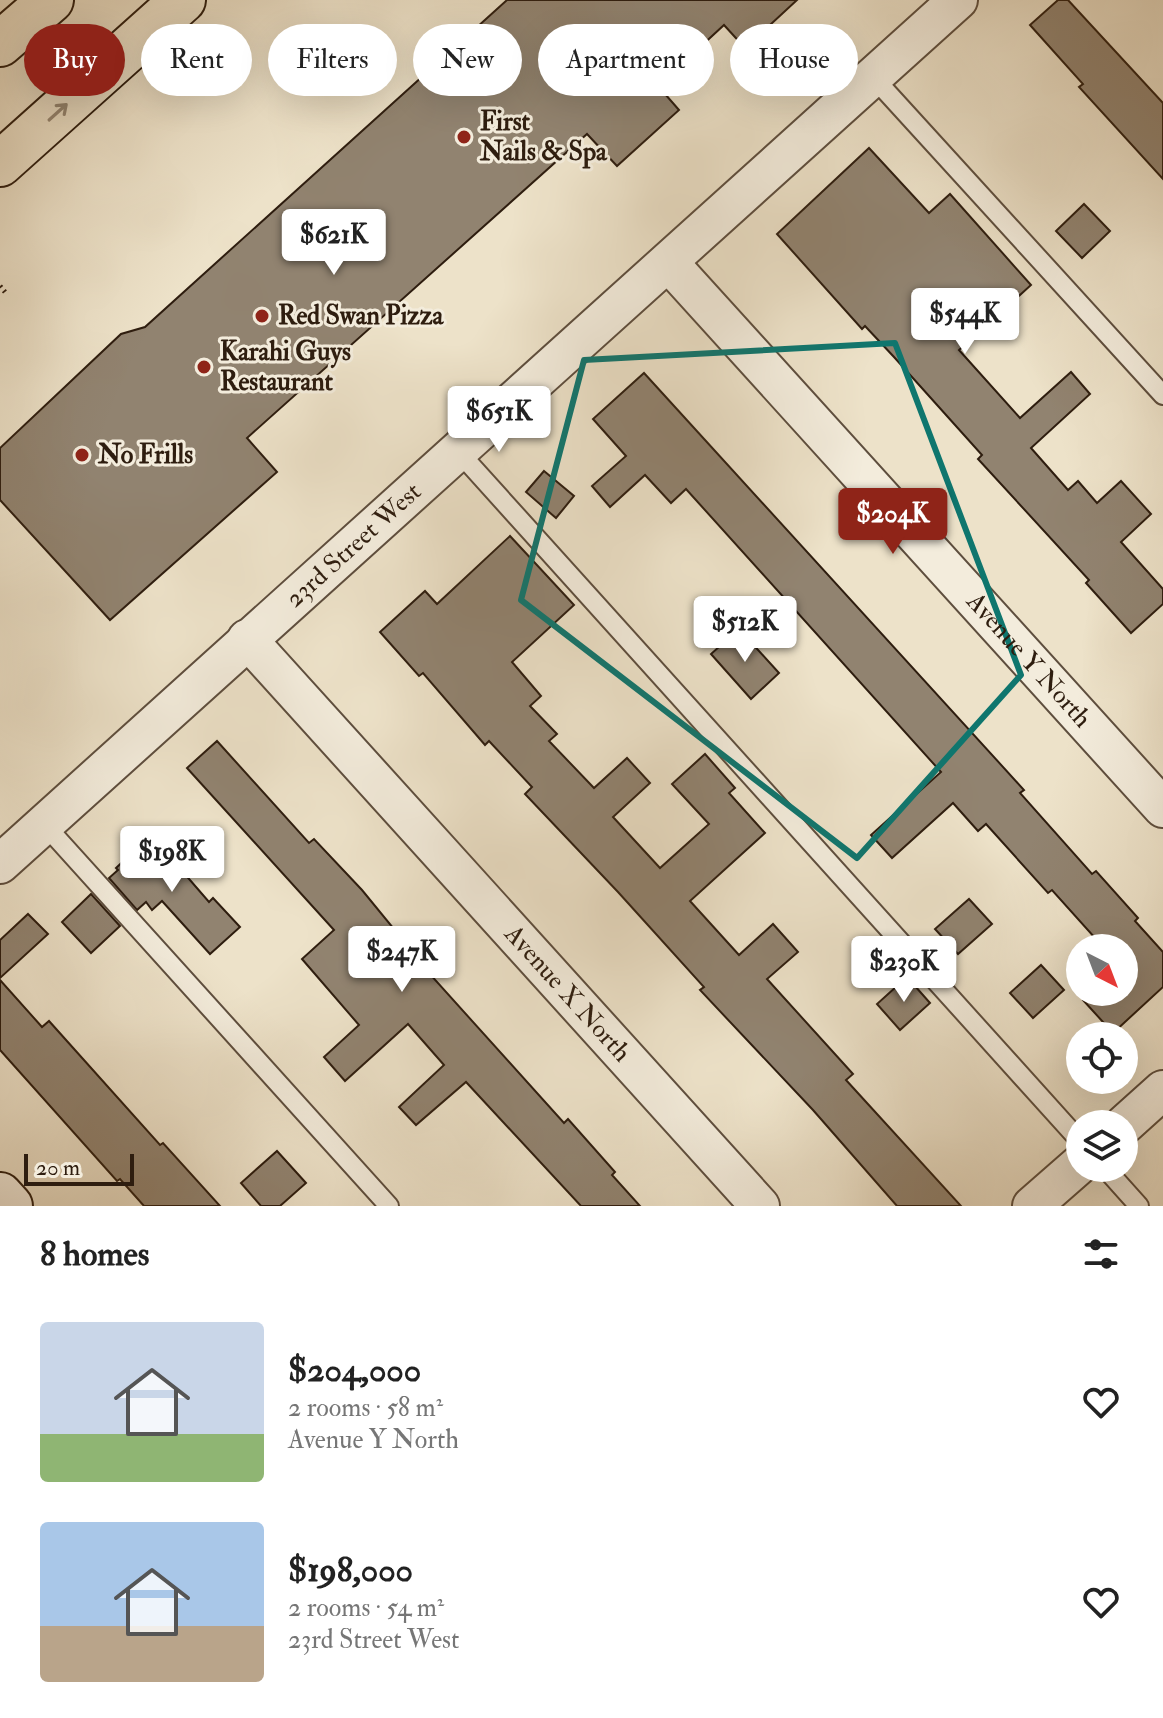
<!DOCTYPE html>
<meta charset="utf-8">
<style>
:root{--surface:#fff;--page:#f6f6f6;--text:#222;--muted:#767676;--accent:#8f2418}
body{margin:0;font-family:"IM FELL Double Pica",serif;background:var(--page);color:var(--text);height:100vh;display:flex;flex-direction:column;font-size:30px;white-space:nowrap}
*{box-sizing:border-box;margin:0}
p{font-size:26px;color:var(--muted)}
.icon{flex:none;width:44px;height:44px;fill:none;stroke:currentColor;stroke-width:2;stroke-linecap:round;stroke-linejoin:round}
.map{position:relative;height:1206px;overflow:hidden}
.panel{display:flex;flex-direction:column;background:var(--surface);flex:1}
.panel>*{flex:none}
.hud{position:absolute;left:24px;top:24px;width:1116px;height:72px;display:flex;gap:16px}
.needle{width:52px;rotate:138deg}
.fabs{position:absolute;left:1066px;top:934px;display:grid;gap:16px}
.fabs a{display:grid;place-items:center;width:72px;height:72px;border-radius:50%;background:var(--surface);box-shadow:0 8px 32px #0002;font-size:40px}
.scale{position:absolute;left:24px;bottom:20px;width:110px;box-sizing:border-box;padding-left:8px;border:4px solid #2e1d0f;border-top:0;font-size:22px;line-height:28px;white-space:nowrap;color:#2e1d0f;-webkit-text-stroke:6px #f3ecdc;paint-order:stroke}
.price{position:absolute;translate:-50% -68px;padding:0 18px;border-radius:8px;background:#fff;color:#222;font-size:26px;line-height:52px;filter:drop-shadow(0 2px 4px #0008)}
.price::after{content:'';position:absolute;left:50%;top:48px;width:24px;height:18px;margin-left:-12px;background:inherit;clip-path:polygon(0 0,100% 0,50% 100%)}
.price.on{background:var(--accent);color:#fff}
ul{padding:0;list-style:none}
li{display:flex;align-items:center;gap:24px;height:200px;padding:0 40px}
li span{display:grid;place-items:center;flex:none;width:224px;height:160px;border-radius:8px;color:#555}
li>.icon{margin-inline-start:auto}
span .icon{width:96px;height:96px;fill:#fffc;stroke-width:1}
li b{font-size:34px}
h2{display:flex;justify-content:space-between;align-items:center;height:96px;padding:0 40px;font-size:34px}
.chip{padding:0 28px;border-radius:36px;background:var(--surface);box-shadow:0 8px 32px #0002;font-size:28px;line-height:72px}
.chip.on{background:var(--accent);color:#fff}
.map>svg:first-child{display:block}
</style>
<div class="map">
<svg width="1163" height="1206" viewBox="0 0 1163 1206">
<rect width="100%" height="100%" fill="#ede2c9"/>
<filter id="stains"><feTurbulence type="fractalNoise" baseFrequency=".0025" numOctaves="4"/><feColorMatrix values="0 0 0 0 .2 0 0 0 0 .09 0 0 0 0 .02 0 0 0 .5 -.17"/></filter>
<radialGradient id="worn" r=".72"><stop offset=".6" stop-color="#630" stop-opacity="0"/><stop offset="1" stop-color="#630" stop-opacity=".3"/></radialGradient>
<g fill="#918370" stroke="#2e1d0f" stroke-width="2">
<path d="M507,0h290l-52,48 -21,-23 -66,61 21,24 -62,56 -30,-32 -340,304 30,34 -167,148 -110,-120v-52l121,-114 24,-7z"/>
<path d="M1058,0h10l95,103v76l-84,-92 4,-3 -53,-59z"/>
<path d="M869,148l60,65 21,-19 81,91 -72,65 61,68 51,-46 19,22 -59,54 37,42 10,-9 19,22 24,-22 30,33 -30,28 42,47v15l-32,29 -45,-50 3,-3 -111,-121 4,-4 -88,-98 -29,-31 -3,3 -85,-95z"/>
<path d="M1084,204l26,27 -28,27 -26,-27z"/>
<path d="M644,373l380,417 -4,3 72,81 4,-3 42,47 -3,3 28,31v35l-50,46 -30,-33 10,-8h31v-44h-20l-52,-58 -4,3 -62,-69 -8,7 -25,-28 -61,55 -21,-23 70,-63 -255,-283 -15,14 -26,-28 -35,32 -18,-21 34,-30 -33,-37z"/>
<path d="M544,471l30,25 -18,22 -30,-26z"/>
<path d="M510,536l64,69 -62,57 29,34 -11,10 27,28 -8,7 45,47 33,-30 23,25 -37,34 47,51 49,-44 -37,-40 33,-30 30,34 -6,5 36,40 -75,68 49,54 34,-31 25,28 -31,27 86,95 -7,6 115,126h-64l-84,-96 -113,-120 4,-3 -86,-95 -93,-98 7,-7 -43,-46 -4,4 -62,-72 -4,3 -39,-44 45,-41 12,13z"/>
<path d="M739,629l40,44 -28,26 -40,-45z"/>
<path d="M217,741l92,102 5,-4 48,51 32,39 -2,3 172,191 4,-4 47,53 -3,3 28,31h-59l-115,-124 -50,43 -17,-18 45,-42 -36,-41 -63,57 -21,-24 35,-32 -57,-66 32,-29 -147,-162z"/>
<path d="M151,835l58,67 4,-4 27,29 -30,27 -48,-53 -10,9 -6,-8 -9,8 -28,-32 9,-8 -2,-2z"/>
<path d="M91,894l29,32 -29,27 -29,-31z"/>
<path d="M969,899l23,25 -34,30 -23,-25z"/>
<path d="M28,914l20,20 -48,44v-38z"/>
<path d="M1041,965l23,25 -31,28 -23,-25z"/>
<path d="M907,977l23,26 -30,27 -23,-26z"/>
<path d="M0,980l42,47 7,-6 111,124 3,-2 57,63h-76l-24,-27 -3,2 -117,-131z"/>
<path d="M277,1151l29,32 -26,23h-19l-20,-23z"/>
</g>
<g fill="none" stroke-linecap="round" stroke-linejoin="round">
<g stroke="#5e4e3e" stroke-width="22">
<g id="lane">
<path d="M873,77l290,318"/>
<path d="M457,450l623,691"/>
<path d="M44,824l345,382"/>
<path d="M1105,1168l34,38"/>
</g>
</g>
<g stroke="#5e4e3e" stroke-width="42">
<g id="street">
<path id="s1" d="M669,263l494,545"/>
<path id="s2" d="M247,639l513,567"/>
<path id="s3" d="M0,864l958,-864"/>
<path d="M1124,1125l39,-35"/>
<path d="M1032,1206l48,-42"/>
</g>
</g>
<g stroke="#2e1d0f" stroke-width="48">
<path id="secondary" d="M0,1195l10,11"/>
</g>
<g stroke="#2e1d0f" stroke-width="48">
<g id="primary">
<path d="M0,44l51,-44"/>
<path d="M0,164l183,-164"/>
</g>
</g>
<path stroke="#2e1d0f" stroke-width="5" stroke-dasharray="2 4" stroke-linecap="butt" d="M0,286l5,6"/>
<use href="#lane" stroke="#f3ecdc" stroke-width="18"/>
<use href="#street" stroke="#f3ecdc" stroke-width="38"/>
<use href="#secondary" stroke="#f3ecdc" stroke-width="44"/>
<use href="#primary" stroke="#ede2c9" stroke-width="44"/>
</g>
<defs><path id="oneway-shaft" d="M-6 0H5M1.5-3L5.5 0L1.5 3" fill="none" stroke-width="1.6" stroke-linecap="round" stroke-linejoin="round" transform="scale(2)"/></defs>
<use stroke="#978975" href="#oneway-shaft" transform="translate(58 112) rotate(-42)"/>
<path fill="none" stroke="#0f766e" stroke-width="6" stroke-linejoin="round" d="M895,343l126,332 -164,183 -336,-258 63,-240z"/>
<g fill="#8f2418" stroke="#f3ecdc" stroke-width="3">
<circle cx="464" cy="137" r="8"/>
<circle cx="262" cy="316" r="8"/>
<circle cx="204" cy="367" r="8"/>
<circle cx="82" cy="455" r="8"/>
</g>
<g text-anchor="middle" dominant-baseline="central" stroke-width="6" stroke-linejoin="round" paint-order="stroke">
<g font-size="26" font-weight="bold" fill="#2e1d0f" stroke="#f3ecdc" text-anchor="start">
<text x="480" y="122">First<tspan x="480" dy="30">Nails &amp; Spa</tspan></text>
<text x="278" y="316">Red Swan Pizza</text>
<text x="220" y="352">Karahi Guys<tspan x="220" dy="30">Restaurant</tspan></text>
<text x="98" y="455">No Frills</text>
</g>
<g font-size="26" fill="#2e1d0f" stroke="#f3ecdc">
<text stroke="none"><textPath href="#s3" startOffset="476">23rd Street West</textPath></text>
<text stroke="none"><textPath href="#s1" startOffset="536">Avenue Y North</textPath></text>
<text stroke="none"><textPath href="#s2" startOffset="478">Avenue X North</textPath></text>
</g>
</g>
<rect width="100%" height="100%" filter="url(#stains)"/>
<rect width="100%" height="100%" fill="url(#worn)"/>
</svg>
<div class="fabs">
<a><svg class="needle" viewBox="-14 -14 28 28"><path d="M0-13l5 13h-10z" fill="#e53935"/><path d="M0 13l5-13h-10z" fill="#767676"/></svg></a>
<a><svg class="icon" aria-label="locate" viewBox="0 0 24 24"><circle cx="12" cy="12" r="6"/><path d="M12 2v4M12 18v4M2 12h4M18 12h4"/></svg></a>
<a><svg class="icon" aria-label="layers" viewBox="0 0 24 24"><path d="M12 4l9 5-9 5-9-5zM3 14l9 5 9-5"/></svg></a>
</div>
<div class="scale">20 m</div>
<b class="price" style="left:334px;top:277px">$621K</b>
<b class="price" style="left:965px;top:356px">$544K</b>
<b class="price" style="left:499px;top:454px">$651K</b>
<b class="price on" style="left:893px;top:556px">$204K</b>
<b class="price" style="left:745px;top:664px">$512K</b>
<b class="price" style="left:172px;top:894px">$198K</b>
<b class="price" style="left:402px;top:994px">$247K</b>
<b class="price" style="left:904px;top:1004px">$230K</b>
<div class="hud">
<a class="chip on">Buy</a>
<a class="chip">Rent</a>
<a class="chip">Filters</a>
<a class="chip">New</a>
<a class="chip">Apartment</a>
<a class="chip">House</a>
</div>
</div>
<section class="panel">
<h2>8 homes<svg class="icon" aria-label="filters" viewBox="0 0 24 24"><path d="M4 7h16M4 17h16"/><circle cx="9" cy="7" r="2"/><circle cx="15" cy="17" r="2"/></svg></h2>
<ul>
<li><span style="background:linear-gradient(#c9d6e8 70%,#8fb573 0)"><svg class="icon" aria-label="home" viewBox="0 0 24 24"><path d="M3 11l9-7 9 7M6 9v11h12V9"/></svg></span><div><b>$204,000</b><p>2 rooms · 58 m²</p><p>Avenue Y North</p></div><svg class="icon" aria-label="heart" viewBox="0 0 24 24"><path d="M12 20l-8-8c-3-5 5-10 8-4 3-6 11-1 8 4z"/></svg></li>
<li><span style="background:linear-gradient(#a9c7e8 65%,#b9a48a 0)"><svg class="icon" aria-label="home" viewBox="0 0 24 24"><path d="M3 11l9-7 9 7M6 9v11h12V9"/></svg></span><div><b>$198,000</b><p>2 rooms · 54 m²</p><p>23rd Street West</p></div><svg class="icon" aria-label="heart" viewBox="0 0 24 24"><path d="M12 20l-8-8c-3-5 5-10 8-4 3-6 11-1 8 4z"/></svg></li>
</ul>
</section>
